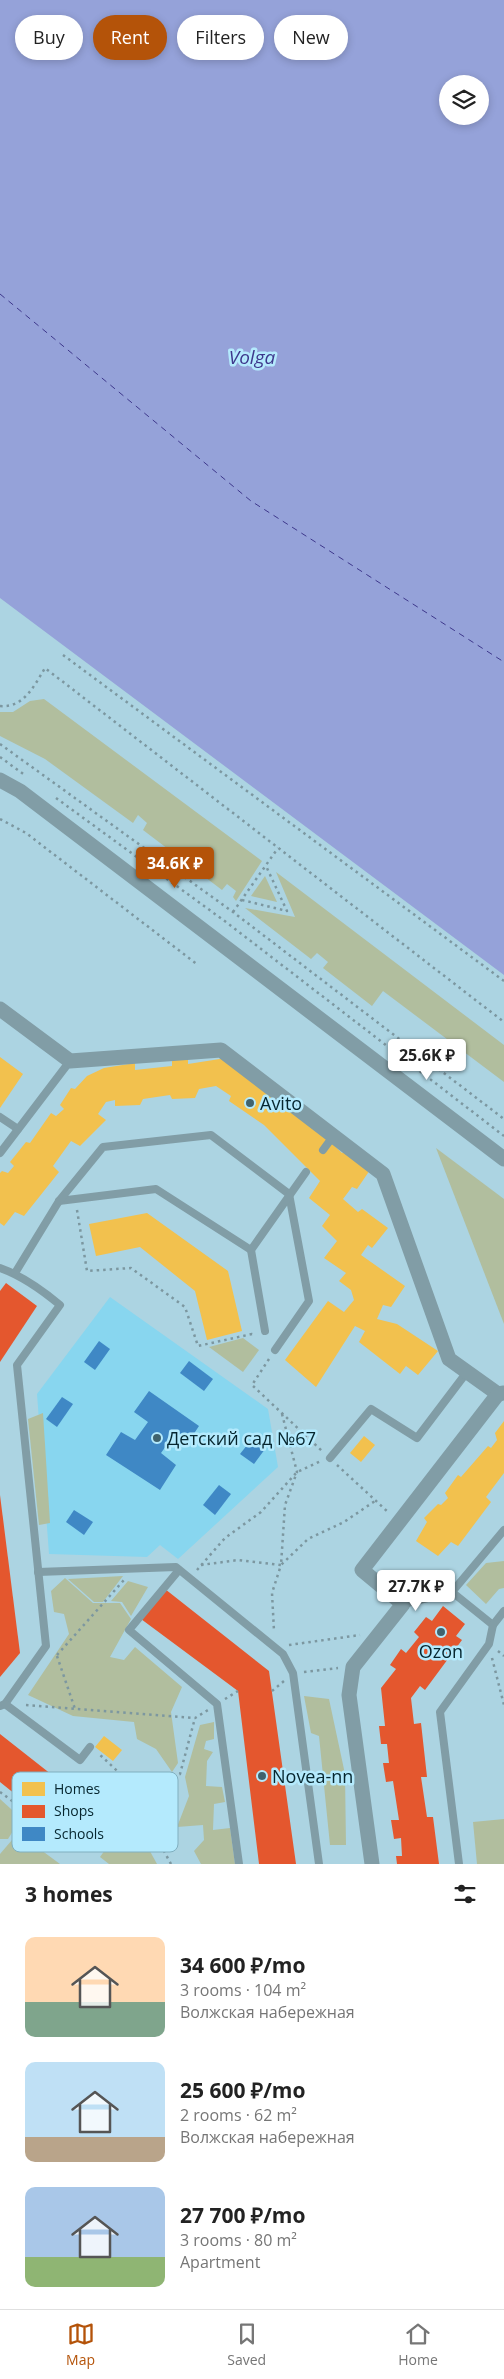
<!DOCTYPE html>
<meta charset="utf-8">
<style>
:root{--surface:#fff;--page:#f6f6f6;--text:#222;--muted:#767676;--line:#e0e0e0;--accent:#b45309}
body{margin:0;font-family:"Open Sans",sans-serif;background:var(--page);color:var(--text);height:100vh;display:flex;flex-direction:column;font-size:19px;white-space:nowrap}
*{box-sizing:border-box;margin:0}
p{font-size:16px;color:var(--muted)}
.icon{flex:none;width:28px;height:28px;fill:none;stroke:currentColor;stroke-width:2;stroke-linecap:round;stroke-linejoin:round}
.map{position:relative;height:1864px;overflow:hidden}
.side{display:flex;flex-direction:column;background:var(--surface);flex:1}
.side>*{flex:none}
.hud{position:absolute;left:15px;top:15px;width:475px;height:45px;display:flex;gap:10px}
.tools{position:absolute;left:439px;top:75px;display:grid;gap:10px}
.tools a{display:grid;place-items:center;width:50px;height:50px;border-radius:50%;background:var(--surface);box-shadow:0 2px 8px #0003;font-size:25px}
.price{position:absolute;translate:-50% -42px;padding:0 11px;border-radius:5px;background:#fff;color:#222;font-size:16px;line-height:32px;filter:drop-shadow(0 1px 2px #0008)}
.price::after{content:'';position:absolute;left:50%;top:30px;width:15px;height:11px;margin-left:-8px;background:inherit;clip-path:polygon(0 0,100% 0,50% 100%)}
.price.on{background:var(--accent);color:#fff}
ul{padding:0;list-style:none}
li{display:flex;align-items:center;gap:15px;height:125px;padding:0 25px}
li span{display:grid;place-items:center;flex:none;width:140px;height:100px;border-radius:10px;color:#555}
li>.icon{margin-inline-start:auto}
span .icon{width:60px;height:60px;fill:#fffc;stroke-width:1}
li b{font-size:21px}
h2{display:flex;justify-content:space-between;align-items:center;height:60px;padding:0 25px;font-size:21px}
.tag{padding:0 18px;border-radius:22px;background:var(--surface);box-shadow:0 2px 8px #0003;font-size:18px;line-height:45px}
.tag.on{background:var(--accent);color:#fff}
.tabs{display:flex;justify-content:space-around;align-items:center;height:70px;border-top:1px solid var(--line);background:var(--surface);font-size:14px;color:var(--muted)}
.tabs a{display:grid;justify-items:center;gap:2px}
.tabs .on{color:var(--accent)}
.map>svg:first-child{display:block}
</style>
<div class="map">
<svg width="504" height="1864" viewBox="0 0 504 1864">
<rect width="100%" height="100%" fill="#acd4e2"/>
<path fill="#88d6ef" d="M110,1297l158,112 10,58 -100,92 -18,-14 -13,12 -98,-3 -12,-160z"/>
<g fill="#b1be9e">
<path d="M44,699l218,162 -26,40 -3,-4 3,-6 -9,-7 -5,6 -79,-60 4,-7 -9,-8 -5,8 -88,-64 -45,-23v-24h13l17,-11z"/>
<path d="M276,872l228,173v37l-121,-91 -11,15 -49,-38 5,-6 -11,-9 -6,6 -66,-51 50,9z"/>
<path d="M265,876l12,26 -26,-6z"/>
<path d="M436,1148l68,51v125z"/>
<path d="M243,1338l16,12 -16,22 -34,-25z"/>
<path d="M43,1413l7,110 -11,2 -11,-106z"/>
<path d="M504,1561v27l-5,1 -13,15 -20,-19 20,-22z"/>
<path d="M123,1576l-20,26h-9l-26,-23z"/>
<path d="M65,1578l28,25h27l11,16 -21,38 14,3 11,-13 47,40 -11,25 7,51 -6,9 -16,-23 -19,-10 -3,-17 -61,-6 -45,-21 41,-61 -5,-20 -10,-2 -3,-21z"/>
<path d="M128,1581l20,6 -17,29 -9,-14 -11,-1z"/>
<path d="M304,1696l25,3 16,75 1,71h-16l-11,-109 -8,-3z"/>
<path d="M214,1722v17l-8,2 -2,8 9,3 -6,9 -1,25 16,1 3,15 -11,2 -1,26 17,-2 5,36h-34l-7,-13 10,-11 -1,-15 -26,2 12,-31 -4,-19 15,-52z"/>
<path d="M0,1799l21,19 -13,21h-8z"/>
<path d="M130,1815l27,49h-48l-9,-7z"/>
<path d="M504,1819v45h-27l-4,-42z"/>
<path d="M18,1833l42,31h-60v-10z"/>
</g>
<path fill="#95a2d9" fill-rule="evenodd" d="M0,0h504v975l-504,-377zM448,84h32v32h-32z"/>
<g fill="#f2c14e">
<path d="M0,1057l23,17 -23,34z"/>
<path d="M188,1058v6l38,-6 90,70 26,25 3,-2 25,19 -13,19 -5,-2 -9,12 15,13 4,-3 26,19 -16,20 -4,-3 -7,10 44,31 -14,21 -8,-2 -6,14 20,5 41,27 -20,24 -12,-9 -6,8 -41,-32 6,-11 -10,-5 -39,61 -31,-27 43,-59 16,11 10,-12 -3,-10 -12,-9 7,-8 -22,-15 13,-17 -15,-15 8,-11 -21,-17 11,-17 -56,-56 -35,-24 2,-5 -15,-10 -17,3 -4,9 -23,1 -2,-4 -27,4 -3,6 -25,1v-6l-9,2 -8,12 8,6 -26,26 -9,-5 -18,25 6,6 -35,44 -9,-4 -11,14 -4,-3v-50l2,-2 6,2 6,-7 -4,-4 16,-20 4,1 21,-30 5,3 8,-7 -4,-4 11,-17 4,1 12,-13 17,-8 31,-5v7l37,-4v-6z"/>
<path d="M147,1213l81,58 14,60 -35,9 -12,-49 -55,-44 -44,9 -7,-32z"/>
<path d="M504,1421v52l-18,24 5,5 -33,44 -7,-4 -13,14 -22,-15 11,-19 -3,-4 14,-14 3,1 7,-7 -3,-5 13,-18 3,2 27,-31 3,2 6,-8 -2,-7z"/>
<path d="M364,1436l11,9 -14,17 -11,-9z"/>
<path d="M104,1736l18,14 -9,11 -18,-14z"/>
</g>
<g fill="#e4572e">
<path d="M6,1283l31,23 -37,56v-71z"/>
<path d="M0,1495l20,158 -20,24z"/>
<path d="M165,1589l104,82 27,193h-37l-21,-173 -97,-72z"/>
<path d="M443,1606l22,18 -9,12 6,4 -37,50 -5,-4 -9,12 3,26 7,-1 6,54h-6l6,40h6l6,47h-42l-1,-8h6l-1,-18 -7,1 -3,-19h8l-6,-39 -7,1 -3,-19h6l-2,-19h-6l-2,-18h6l-4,-38 15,-19 -6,-4 11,-16 5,4 13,-16 -5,-5 12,-15 6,4z"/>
<path d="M0,1734l75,59 12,-15 21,19 -37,42 -71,-57z"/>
</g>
<g fill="#3f88c5">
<path d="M99,1341l11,8 -15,21 -11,-8z"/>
<path d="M189,1361l24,18 -9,12 -24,-18z"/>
<path d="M149,1391l50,35 -12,18 -14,-8 -12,17 15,12 -16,25 -54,-35 15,-23 14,8 13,-18 -14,-10z"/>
<path d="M62,1397l11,7 -16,23 -11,-8z"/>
<path d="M255,1435l13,10 -14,19 -14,-10z"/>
<path d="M219,1485l12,9 -16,21 -12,-10z"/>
<path d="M74,1510l19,12 -9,13 -18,-13z"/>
</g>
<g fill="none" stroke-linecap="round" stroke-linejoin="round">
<path stroke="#3e388c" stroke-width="1" stroke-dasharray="6 5" stroke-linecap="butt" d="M0,294l251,207 253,161"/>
<g stroke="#7c97a0" stroke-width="2.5" stroke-dasharray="2.5 4" stroke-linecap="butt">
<path d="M63,655l441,326"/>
<path d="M0,706c24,2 34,-20 45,-38l459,354"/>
<path d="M0,744l233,168 271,207"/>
<path d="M0,757l26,19"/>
<path d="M56,798l170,124 278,214"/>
<path d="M0,819l26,14 172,132"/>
<path d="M242,900l45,11 -21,-45"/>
<path d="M233,912l45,-64"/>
<path d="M77,1210l10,61 44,-3 54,39 13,39 54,-12 2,1"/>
<path d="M269,1359l-17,26 70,66"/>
<path d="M282,1414l15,58 -12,33 -4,60 27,-26 36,-17 31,-21"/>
<path d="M337,1465l51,47"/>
<path d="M201,1565l37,-5 43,5 -9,28 2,38"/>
<path d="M197,1570l28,-32 36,-26 36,-40 24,-11"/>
<path d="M289,1645l71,-10"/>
<path d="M498,1651l6,5"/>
<path d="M57,1655l67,-75"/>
<path d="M57,1656l18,53"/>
<path d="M492,1658l12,47"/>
<path d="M304,1672l34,-4"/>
<path d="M272,1691l12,-10"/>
<path d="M225,1699l13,-8"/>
<path d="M26,1705l169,13 13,-8"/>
<path d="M0,1792l60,44 47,-7 26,-35 -6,-14 -29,-27"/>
<path d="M171,1864l-38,-70 47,-20 15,-56"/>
</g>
<g stroke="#819da6" stroke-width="8">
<path d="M0,1117l18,12"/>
<path d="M323,1150l11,-15"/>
<path d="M0,1153l70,-92"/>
<path d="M59,1201l97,-12 95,61"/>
<path d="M0,1268c23,8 42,22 60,37l-43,60 29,281 -41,58 -5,2"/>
<path d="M15,1273l44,-72 44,-54 108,-12 78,59 20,107 -34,49"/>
<path d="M265,1331l-14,-81 55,-78"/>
<path d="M330,1458l41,-49 46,29 50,-66"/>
<path d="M179,1570l-50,60 88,74 22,160"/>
<path d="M38,1572l138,-5 107,87 10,19 26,191"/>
<path d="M452,1592l41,33 11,-14"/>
<path d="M403,1604l49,-12 52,-62"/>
<path d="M5,1704l75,56 10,-13"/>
<path d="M459,1864l-19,-152 49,-68 4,-19"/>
</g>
<g stroke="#819da6" stroke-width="15">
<path d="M0,780l20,11 484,368"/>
<path d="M0,1009l70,52 151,-11 162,124 66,185 49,35 6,-1"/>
<path d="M372,1864l-23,-169 4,-28 50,-63 -41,-34 136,-176"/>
</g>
</g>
<g fill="#40636e" stroke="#b4eafd" stroke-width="2">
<circle cx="250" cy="1103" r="5"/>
<circle cx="157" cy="1438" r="5"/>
<circle cx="441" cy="1632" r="5"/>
<circle cx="262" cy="1776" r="5"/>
</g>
<g text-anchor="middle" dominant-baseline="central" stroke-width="5" stroke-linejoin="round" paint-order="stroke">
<g font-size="18" fill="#06262f" stroke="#b4eafd" text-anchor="start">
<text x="260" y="1103">Avito</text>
<text x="167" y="1438">Детский сад №67</text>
<text x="441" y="1651" text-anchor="middle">Ozon</text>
<text x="272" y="1776">Novea-nn</text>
</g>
<g font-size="19" font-style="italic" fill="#3e388c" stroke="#b4eafd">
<text x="252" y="357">Volga</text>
</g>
</g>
<rect x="12" y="1772" width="166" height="80" rx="8" fill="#b4eafd" stroke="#80afbf" stroke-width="1"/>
<rect x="22" y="1782" width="23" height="14" fill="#f2c14e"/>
<rect x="22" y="1805" width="23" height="13" fill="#e4572e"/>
<rect x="22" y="1827" width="23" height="14" fill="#3f88c5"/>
<g font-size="14" fill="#06262f">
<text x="54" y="1794">Homes</text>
<text x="54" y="1816">Shops</text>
<text x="54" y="1839">Schools</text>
</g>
</svg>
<div class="tools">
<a><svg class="icon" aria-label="layers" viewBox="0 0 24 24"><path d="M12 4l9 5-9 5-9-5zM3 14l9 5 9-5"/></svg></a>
</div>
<b class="price on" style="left:175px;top:889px">34.6K ₽</b>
<b class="price" style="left:427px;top:1081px">25.6K ₽</b>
<b class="price" style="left:416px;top:1612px">27.7K ₽</b>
<div class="hud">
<a class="tag">Buy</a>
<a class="tag on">Rent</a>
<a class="tag">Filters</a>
<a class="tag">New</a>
</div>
</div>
<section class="side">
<h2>3 homes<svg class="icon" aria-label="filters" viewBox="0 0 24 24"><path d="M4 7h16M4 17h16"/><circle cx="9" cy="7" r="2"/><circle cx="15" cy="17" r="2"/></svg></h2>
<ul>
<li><span style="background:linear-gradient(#ffd9b3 65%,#7fa58c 0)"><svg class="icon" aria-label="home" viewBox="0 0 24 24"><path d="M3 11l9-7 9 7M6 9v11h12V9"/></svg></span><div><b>34 600 ₽/mo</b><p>3 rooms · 104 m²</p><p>Волжская набережная</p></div></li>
<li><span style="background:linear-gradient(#bfe0f5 75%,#b9a48a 0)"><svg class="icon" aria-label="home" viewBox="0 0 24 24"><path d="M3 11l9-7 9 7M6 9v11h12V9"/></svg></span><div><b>25 600 ₽/mo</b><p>2 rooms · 62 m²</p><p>Волжская набережная</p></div></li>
<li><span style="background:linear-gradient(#a9c7e8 70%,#8fb573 0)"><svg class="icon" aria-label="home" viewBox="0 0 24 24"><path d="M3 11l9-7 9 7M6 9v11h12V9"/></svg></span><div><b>27 700 ₽/mo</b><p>3 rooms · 80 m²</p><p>Apartment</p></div></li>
</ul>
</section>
<nav class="tabs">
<a class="on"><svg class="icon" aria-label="map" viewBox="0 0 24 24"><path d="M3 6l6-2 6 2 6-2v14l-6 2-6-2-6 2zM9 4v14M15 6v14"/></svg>Map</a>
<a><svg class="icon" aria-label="saved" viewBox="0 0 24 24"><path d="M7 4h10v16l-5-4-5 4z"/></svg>Saved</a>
<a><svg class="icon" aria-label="home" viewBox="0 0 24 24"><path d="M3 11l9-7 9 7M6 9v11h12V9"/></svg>Home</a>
</nav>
